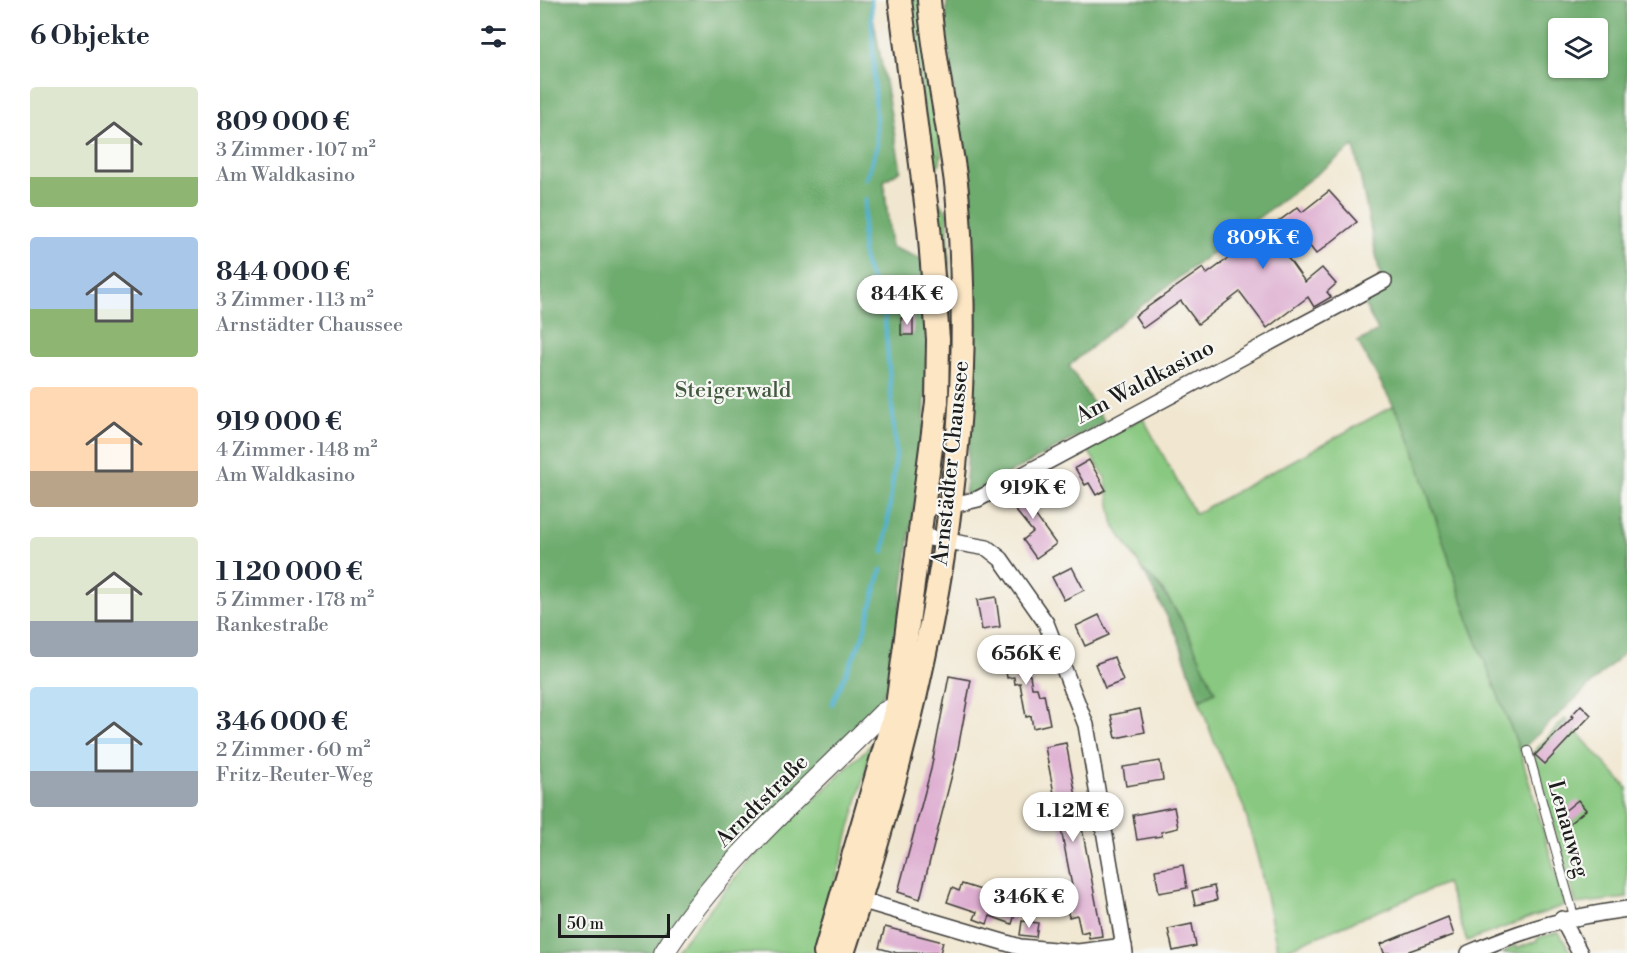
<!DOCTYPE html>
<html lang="de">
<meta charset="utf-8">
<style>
:root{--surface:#fff;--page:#f6f6f7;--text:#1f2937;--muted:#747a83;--accent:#1a73e8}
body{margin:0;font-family:"Libre Bodoni",serif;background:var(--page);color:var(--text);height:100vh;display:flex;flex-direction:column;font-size:22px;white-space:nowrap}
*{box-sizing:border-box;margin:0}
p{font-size:20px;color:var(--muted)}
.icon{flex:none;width:33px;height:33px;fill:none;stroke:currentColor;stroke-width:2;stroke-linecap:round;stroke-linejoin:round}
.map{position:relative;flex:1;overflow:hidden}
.side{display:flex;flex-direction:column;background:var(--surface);width:540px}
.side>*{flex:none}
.tools{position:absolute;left:1008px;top:18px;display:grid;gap:12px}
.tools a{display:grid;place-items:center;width:60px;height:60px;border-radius:6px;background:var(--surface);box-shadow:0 2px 4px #0004;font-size:30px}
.scale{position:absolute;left:18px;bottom:15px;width:112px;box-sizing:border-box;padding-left:6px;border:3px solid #1c1c1c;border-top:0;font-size:16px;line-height:21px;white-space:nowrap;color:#1c1c1c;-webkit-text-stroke:4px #f6f6f2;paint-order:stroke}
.price{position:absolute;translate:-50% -51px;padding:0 14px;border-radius:21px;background:#fff;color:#222;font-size:20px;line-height:39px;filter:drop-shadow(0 2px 3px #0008)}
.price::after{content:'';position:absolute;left:50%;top:36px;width:18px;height:14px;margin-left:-9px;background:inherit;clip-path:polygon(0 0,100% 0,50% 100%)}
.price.selected{background:var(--accent);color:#fff}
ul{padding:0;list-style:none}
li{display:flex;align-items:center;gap:18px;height:150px;padding:0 30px}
li span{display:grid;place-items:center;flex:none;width:168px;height:120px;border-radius:6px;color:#555}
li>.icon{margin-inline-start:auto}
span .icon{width:72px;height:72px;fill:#fffc;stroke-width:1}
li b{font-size:26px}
h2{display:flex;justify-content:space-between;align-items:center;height:72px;padding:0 30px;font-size:26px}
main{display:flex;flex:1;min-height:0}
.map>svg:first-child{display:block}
</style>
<main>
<section class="side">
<h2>6 Objekte<svg class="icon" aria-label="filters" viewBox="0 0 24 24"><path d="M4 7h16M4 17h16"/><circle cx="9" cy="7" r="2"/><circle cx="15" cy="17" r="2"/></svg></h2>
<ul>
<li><span style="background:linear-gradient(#dfe7d0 75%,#8fb573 0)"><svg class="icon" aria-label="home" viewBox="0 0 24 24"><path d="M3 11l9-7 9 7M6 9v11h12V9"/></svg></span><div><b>809 000 €</b><p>3 Zimmer · 107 m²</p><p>Am Waldkasino</p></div></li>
<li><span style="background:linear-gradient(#a9c7e8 60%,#8fb573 0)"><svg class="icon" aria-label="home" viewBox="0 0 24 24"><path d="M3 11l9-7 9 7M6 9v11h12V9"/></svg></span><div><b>844 000 €</b><p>3 Zimmer · 113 m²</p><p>Arnstädter Chaussee</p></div></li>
<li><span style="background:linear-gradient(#ffd9b3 70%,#b9a48a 0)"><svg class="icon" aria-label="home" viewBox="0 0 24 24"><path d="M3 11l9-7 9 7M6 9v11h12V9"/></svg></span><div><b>919 000 €</b><p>4 Zimmer · 148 m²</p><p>Am Waldkasino</p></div></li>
<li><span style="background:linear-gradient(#dfe7d0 70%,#9aa5b1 0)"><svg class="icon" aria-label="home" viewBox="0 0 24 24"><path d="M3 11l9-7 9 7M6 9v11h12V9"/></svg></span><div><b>1 120 000 €</b><p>5 Zimmer · 178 m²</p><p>Rankestraße</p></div></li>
<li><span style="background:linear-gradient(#bfe0f5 70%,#9aa5b1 0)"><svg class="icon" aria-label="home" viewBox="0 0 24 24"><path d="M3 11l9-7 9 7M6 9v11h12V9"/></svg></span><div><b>346 000 €</b><p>2 Zimmer · 60 m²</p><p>Fritz-Reuter-Weg</p></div></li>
</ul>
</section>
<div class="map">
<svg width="1087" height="953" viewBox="0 0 1087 953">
<rect width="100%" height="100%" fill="#f6f6f2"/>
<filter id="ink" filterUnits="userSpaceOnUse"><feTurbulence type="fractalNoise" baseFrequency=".0167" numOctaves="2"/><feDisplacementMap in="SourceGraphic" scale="12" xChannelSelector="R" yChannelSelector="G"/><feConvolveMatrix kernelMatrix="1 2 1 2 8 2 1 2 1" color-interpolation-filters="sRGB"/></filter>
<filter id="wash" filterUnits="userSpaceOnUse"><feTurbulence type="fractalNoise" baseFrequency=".008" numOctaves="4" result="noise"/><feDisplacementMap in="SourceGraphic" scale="24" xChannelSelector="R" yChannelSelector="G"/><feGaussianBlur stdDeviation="1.35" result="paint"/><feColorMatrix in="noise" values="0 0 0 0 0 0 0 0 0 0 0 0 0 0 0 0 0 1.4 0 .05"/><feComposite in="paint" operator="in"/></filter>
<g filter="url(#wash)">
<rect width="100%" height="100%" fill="#f1e7d0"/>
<g fill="#88c880" stroke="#52724e" stroke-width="1.5">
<path d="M369,0h11l21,153 -1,10 -4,4 -5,-3z"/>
<path d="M401,204l6,8c6,97 5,188 -7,284l7,-79 2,-68 -12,-144z"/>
<path d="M853,406l14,24 63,194 50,127 45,154 -98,36 -21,-58 -168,70 -19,-90 -15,-55 -29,-64 -16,-44 16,-8 -36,-77 -19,-29 -17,-16 -29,-44 -9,-49 -18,-28 56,-31 52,96z"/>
<path d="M1025,719l62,69v110l-51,6 -44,-150z"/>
<path d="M333,743l-57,210h-142l73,-90z"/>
<path d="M1019,932l12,21h-68l12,-8 2,3 20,-7v-3z"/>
</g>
<g fill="#6eac6e" stroke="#456445" stroke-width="1.5" fill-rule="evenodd">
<path d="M0,0h330l31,170 -17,11 7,66 31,12 5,81 -3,92 -34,249 -16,30 -218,242h-116z"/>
<path d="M407,0h680v650l-107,101 -50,-127 -63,-194 -49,-88 20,-11 -16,-31 21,-11 -29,-143 -226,170 -59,50 36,56 -140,75 11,-172 -2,-79 -29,-216zM1018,28h40v40h-40z"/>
<path d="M603,570c36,33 52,79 72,122l-16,8 -21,-62z"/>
</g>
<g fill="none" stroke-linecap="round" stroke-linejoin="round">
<g stroke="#4fb0cd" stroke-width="4.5">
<path d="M326,179l11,-32 -6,-147"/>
<path d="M326,199c-4,43 -11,62 17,98l13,157 -12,98"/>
<path d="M292,704l31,-68 18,-66"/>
</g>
</g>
<g id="blocks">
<g fill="#deaed1">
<path d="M789,191l28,31 -41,32 -19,-24 -19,14 27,38 17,-14 14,16 -9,8 4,5 -17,10 -6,-10 -41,31 -27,-36 -42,32 -17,-23 -38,27 -8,-12 68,-48 4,6 91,-67 4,5z"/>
<rect x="361" y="318" width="12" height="17"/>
<path d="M549,460l17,30 -10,5 -7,-12 -4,2 -10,-17z"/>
<path d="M491,483l15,19 -13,10 23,32 -20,14 -13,-18 10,-8 -25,-31z"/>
<path d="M532,567l12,23 -20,10 -12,-23z"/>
<path d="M456,597l4,30 -18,3 -5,-30z"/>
<path d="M559,615l10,20 -24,11 -9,-20z"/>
<path d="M483,646l5,29h2l2,13h5l2,7 5,-1 6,30 -17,4 -2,-12 -5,1 -6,-34 -5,1 -1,-7 -7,1 -4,-29z"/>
<path d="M574,657l9,24 -18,7 -10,-24z"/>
<path d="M409,676l22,4 -15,79 -36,140 -22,-7 33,-123z"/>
<path d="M1041,705l10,10 -46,49 -10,-9 38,-38 -2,-1z"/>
<path d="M600,709l5,23 -29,6 -5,-23z"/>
<path d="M526,743l35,186 1,7 -13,2 -1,-7 -7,2 -4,-18 -8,2 -6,-25 10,-1 -28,-144z"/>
<path d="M620,761l3,19 -37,6 -3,-19z"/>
<path d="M1038,800l8,10 -16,13 -8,-10z"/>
<path d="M634,807l4,21 -17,4 1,4 -25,4 -4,-25z"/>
<path d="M643,865l4,23 -28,5 -4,-23z"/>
<path d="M422,884l57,18 -7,22 -22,-8 -3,8 -13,-5 3,-7 -30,-10 5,-14 7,3z"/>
<path d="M674,886l3,14 -22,5 -3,-14z"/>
<path d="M908,917l6,18 -45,16 1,2h-26l-3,-9z"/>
<path d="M482,921l16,2 -2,14 -16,-2z"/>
<path d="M652,924l4,22 -23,5 -5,-22z"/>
<path d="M345,927l58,15 -3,11h-43l-18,-5z"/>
</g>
</g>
</g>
<g filter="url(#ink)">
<use href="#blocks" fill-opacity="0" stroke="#3c3a37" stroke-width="1.5"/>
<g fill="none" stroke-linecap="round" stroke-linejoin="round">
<g stroke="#3c3a37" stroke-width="10">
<path id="service" d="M988,751l46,165"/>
</g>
<g stroke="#3c3a37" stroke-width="18">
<g id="minor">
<path d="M383,507l26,-1 29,-7 406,-218"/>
<path d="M379,536l68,12 14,11 45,64 40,102 39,228"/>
<path d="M320,900l160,47 58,5 46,-6"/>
<path d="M1022,919l18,34"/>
<path d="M929,953c56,-24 98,-36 158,-44"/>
</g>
</g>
<g stroke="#3c3a37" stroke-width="22">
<path id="tertiary" d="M124,953c56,-90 145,-165 219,-240l14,-7 10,2"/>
</g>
<g stroke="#3c3a37" stroke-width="26">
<g id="secondary">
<path d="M285,953l72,-247 40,-304 1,-63 -9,-112 -29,-227"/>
<path d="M303,953c68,-209 127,-447 119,-668 -1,-33 -2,-69 -6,-102 -8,-61 -22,-121 -27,-183"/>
</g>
</g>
<use href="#service" stroke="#fff" stroke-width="8"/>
<use href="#minor" stroke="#fff" stroke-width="15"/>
<use href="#tertiary" stroke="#fff" stroke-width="20"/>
<use href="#secondary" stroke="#fce6c4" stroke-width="22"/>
</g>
</g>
<g text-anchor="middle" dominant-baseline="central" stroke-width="4.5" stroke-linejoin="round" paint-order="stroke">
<g font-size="22" fill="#1c1c1c" stroke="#f6f6f2">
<text transform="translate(605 382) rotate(-28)">Am Waldkasino</text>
<text transform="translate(411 463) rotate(-84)">Arnstädter Chaussee</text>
<text transform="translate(222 801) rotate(-45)">Arndtstraße</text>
<text transform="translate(1028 829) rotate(74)">Lenauweg</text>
</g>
<g font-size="22" fill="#42583f" stroke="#f6f6f2">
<text x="193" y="390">Steigerwald</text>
</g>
</g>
</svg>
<div class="tools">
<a><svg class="icon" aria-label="layers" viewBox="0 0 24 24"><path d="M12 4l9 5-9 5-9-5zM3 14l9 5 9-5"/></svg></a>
</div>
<div class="scale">50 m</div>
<b class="price selected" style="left:723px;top:270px">809K €</b>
<b class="price" style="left:367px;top:326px">844K €</b>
<b class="price" style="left:493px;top:520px">919K €</b>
<b class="price" style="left:486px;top:686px">656K €</b>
<b class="price" style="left:533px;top:843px">1.12M €</b>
<b class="price" style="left:489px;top:929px">346K €</b>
</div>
</main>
